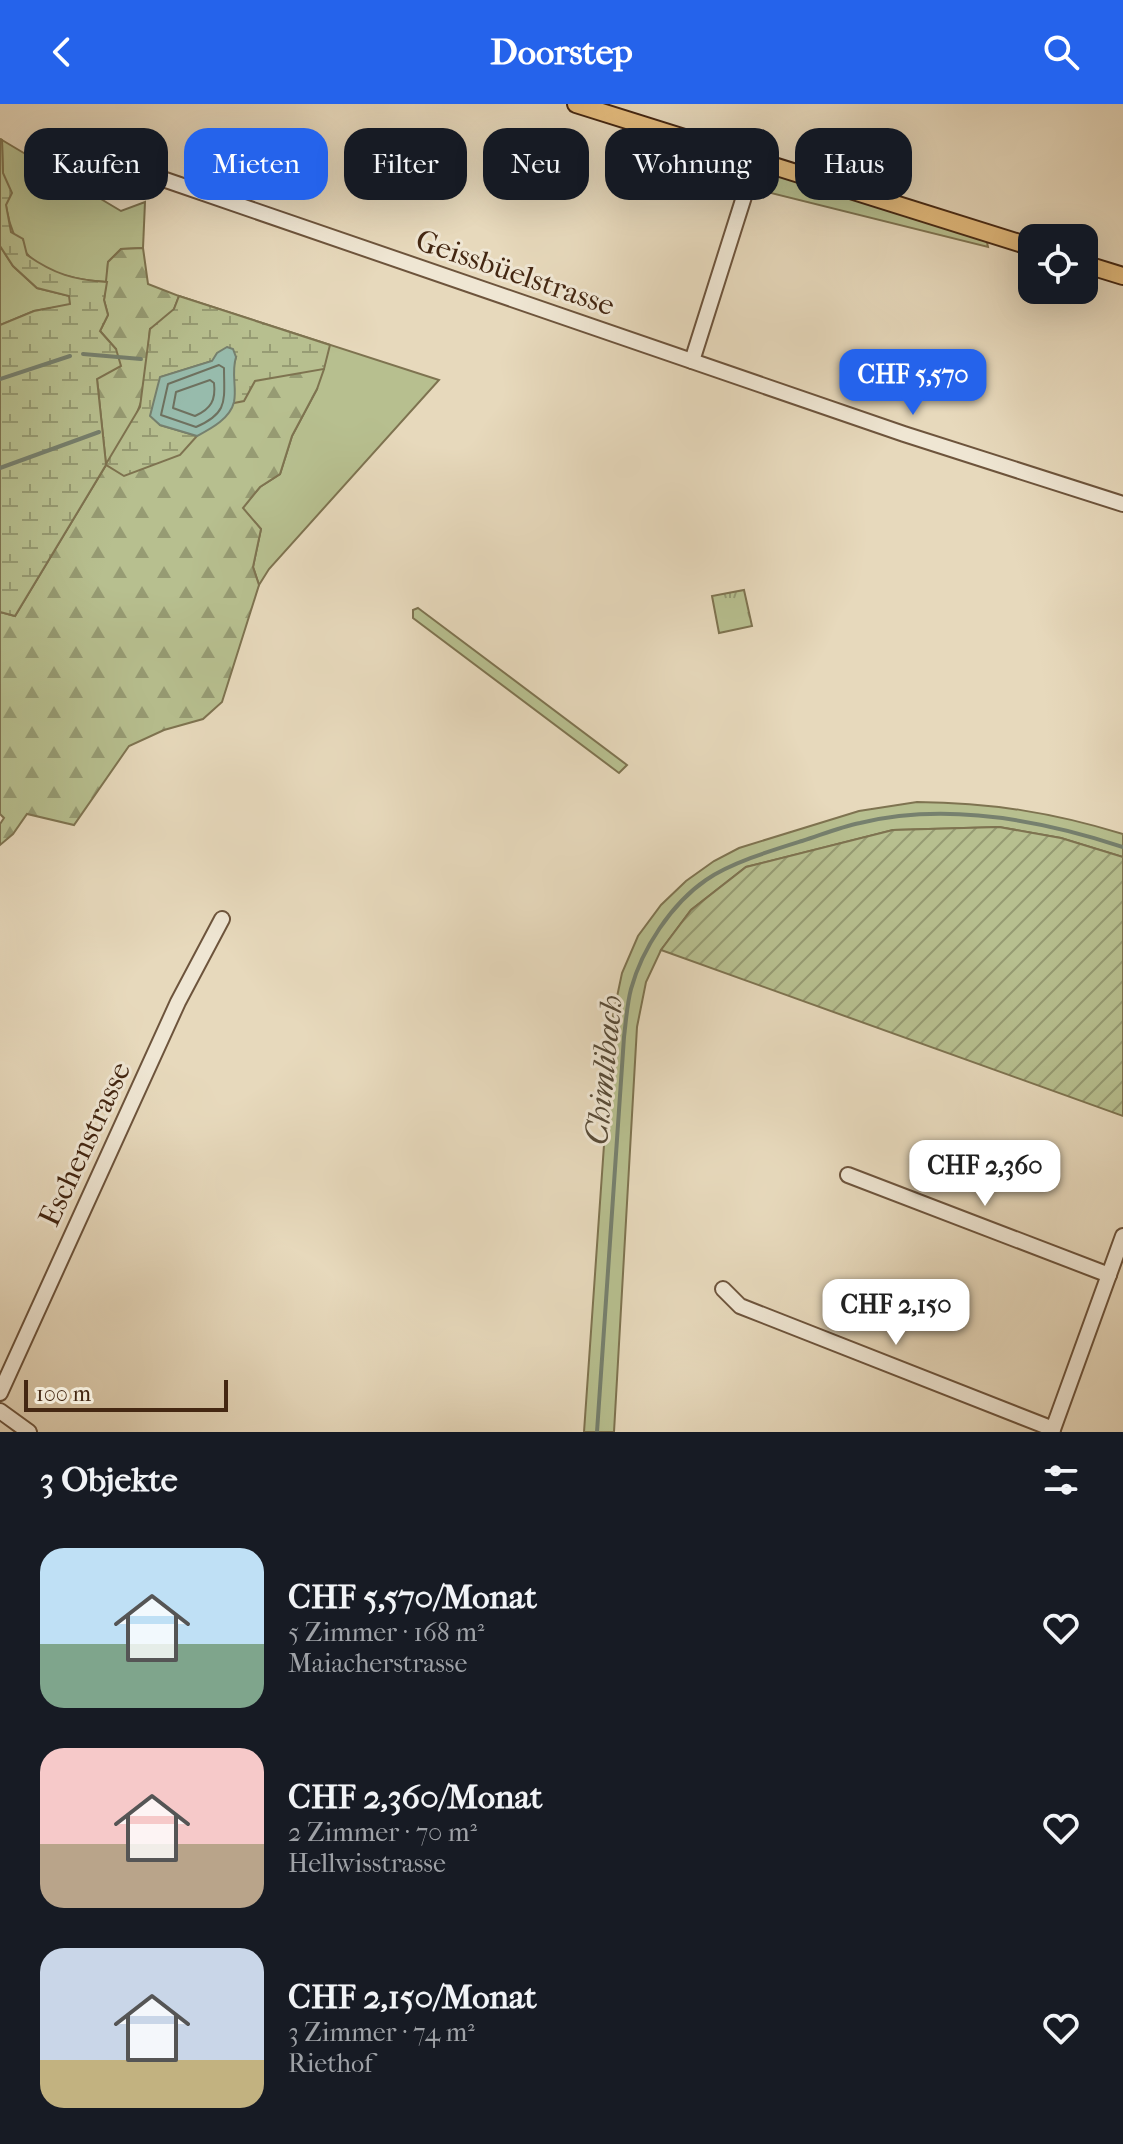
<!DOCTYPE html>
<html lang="de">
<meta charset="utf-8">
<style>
:root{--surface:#171b24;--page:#242831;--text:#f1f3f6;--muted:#9ea1a6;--accent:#2563eb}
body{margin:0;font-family:"IM FELL French Canon",serif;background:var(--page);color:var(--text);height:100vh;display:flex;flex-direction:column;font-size:30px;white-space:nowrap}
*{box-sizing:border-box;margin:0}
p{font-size:26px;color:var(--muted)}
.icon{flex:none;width:44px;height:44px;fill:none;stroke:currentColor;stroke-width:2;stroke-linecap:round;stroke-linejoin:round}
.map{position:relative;height:1328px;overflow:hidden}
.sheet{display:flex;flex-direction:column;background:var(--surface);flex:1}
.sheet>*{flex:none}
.hud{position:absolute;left:24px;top:24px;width:1076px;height:72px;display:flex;gap:16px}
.buttons{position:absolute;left:1018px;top:120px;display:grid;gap:16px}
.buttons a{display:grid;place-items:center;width:80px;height:80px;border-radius:16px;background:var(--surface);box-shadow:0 8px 32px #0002;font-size:40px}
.scale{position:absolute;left:24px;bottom:20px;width:204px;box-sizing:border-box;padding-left:8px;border:4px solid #442712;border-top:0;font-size:22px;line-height:28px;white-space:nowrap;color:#442712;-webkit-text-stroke:6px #efe6d3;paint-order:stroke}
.price{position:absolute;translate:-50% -68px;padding:0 18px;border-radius:16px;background:#fff;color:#222;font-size:26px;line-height:52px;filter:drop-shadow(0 2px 4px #0008)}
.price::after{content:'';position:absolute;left:50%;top:48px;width:24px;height:18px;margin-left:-12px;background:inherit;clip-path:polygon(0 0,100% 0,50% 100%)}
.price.current{background:var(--accent);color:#fff}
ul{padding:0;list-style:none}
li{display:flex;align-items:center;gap:24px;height:200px;padding:0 40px}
li span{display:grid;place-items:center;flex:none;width:224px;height:160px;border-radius:24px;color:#555}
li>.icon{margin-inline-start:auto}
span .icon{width:96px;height:96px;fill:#fffc;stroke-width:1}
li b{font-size:34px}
h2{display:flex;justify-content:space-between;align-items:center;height:96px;padding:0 40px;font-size:34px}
.chip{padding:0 28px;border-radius:24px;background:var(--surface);box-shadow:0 8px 32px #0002;font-size:28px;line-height:72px}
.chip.current{background:var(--accent);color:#fff}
header{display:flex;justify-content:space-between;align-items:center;height:104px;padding:0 40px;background:var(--accent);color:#fff;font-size:36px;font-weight:700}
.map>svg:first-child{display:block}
</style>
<header><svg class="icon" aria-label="back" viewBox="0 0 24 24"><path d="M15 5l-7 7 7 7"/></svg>Doorstep<svg class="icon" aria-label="search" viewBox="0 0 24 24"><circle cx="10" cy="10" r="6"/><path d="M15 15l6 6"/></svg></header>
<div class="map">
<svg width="1123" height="1328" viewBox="0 0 1123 1328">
<defs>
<pattern id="forest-firs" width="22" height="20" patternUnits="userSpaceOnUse" patternTransform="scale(2)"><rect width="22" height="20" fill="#b7bf8f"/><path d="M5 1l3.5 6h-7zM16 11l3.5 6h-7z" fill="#969b73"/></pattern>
<pattern id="wetland-marsh" width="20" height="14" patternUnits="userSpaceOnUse" patternTransform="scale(2)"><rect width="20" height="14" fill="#b7bf8f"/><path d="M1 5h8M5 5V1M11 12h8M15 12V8" fill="none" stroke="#969b73"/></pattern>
<pattern id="park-tufts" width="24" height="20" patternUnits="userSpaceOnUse" patternTransform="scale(2)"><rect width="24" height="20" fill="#b7bf8f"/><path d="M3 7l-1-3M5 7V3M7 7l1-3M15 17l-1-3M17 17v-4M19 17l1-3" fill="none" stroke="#969b73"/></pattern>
<pattern id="garden-furrows" width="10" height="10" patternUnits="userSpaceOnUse" patternTransform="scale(2)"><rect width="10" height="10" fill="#b7bf8f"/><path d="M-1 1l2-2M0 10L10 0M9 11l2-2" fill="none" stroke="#969b73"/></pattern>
</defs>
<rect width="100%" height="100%" fill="#e7d9bc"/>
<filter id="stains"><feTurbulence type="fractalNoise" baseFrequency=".0025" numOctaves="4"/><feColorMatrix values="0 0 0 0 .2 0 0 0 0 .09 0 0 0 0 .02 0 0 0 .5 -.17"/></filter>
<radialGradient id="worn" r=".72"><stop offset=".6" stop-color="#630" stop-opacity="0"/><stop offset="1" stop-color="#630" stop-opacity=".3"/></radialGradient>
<g fill="#b7bf8f" stroke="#7e7350" stroke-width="2">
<path d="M2,36l119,71 24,-9 -2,46 -22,1 -13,13 -1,20c-100,-6 -104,-56 -105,-142z"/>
<path d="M755,58l230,71 3,14 -241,-60z"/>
<path d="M0,142l13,20 24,22 33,8v9l-36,6 -34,14z"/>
<path d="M179,192l260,84 -170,189 -10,16 -6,-18 8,-38 -19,-21 18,-21 20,-13 12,-38 25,-47 -146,-63z"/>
<path d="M418,504l209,157 -8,8 -206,-155v-8z"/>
<path d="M917,698c75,1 134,10 206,32v23l-62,-19 -62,-11 -106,3 -147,37 -55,43 -30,40 -15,32 -9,45 -23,405h-30l29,-416 9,-43 16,-37 23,-31 25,-24 28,-20 25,-13 120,-37z"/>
</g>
<path fill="url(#forest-firs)" stroke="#7e7350" stroke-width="2" d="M143,144l5,36 31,12 -5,13 3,6 -27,14 -6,65 -10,27 98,-50 87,-12 5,10 -7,20 -25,47 -12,38 -20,13 -17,21 18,21 -8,38 6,18 -37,117 -19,17 -39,11 -35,16 -55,79 -47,-11 -14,20 -13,11v-21l4,-6 -4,-4v-202l15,4 91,-151 -9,-86 19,-30 -16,-18 8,-16 -4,-15 4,-38 13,-13z"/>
<path fill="url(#wetland-marsh)" stroke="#7e7350" stroke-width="2" d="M0,35l2,1 1,33 9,20 -6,12 5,27 12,7 4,16c27,19 47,25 80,27l-3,18 4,15 -8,16 16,18 5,17 -24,13 9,85 34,-57 10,-78 24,-20 5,-13 151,49 -6,24 -69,12 -11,20 -10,2 -2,-32 4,-14 -24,4 -51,16 -1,48 37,11 -17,19 -56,21 -18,-11 -91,151 -15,-4v-287l34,-14 36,-7 -1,-8 -32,-8 -24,-22 -13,-20z"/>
<path fill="url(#park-tufts)" stroke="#7e7350" stroke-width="2" d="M744,486l8,36 -33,7 -7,-37z"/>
<path fill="url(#garden-furrows)" stroke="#7e7350" stroke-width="2" d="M999,723l62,11 62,19v259l-462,-166 30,-40 55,-43 147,-37z"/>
<path fill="#97bbac" stroke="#76806e" stroke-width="2" d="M227,243l6,2 3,8c-5,17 1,30 -2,45 -4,17 -24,27 -37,34l-37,-11 -10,-9 10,-39 52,-16 5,-8z"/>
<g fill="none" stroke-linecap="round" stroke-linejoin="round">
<g stroke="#6e715f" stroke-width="2">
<path d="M219,261l5,3c0,32 5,45 -28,59l-35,-12 7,-31z"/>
<path d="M210,276l4,3c2,17 -3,26 -19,33l-22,-8 3,-16z"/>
</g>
<g stroke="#76806e" stroke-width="4">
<path d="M83,250l58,5"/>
<path d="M0,275l70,-23"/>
<path d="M0,364l99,-36"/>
<path d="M597,1328l27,-395c2,-16 3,-33 7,-48 11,-40 40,-85 75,-109 24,-17 67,-30 96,-39 19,-6 38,-14 58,-18 86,-21 181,-3 263,24"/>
</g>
<g stroke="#6d543c" stroke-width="18">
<g id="minor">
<path d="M124,80l30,-8 750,258 219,70"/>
<path d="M692,257l63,-199"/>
<path d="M848,1071l261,100"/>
<path d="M723,1185l17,17 313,123"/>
<path d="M0,1289l178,-391 44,-83"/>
<path d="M0,1307l29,21"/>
<path d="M1052,1328l71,-196"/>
</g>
</g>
<g stroke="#442712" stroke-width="20">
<g id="major">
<path d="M576,0l456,143"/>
<path d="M1084,160l39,12"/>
</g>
</g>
<use href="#minor" stroke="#efe6d3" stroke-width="14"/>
<use href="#major" stroke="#e4bc7e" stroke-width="16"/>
</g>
<g text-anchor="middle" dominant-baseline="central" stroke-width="6" stroke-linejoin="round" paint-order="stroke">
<g font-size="30" fill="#442712" stroke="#efe6d3">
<text transform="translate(515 169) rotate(19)">Geissbüelstrasse</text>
<text transform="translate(85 1040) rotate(-65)">Eschenstrasse</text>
</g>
<g font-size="32" font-style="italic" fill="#594c38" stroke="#efe6d3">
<text transform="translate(604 966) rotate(-84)">Chimlibach</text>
</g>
</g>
<rect width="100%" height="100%" filter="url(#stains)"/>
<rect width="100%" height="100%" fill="url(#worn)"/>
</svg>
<div class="buttons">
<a><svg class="icon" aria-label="locate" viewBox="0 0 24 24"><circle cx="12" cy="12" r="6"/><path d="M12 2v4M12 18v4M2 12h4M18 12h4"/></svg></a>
</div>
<div class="scale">100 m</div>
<b class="price current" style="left:913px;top:313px">CHF 5,570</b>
<b class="price" style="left:985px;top:1104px">CHF 2,360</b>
<b class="price" style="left:896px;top:1243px">CHF 2,150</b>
<div class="hud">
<a class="chip">Kaufen</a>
<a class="chip current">Mieten</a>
<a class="chip">Filter</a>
<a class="chip">Neu</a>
<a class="chip">Wohnung</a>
<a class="chip">Haus</a>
</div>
</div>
<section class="sheet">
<h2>3 Objekte<svg class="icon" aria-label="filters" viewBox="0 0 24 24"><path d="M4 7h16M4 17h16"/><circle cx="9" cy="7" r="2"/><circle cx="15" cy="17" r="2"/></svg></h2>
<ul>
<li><span style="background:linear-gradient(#bfe0f5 60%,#7fa58c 0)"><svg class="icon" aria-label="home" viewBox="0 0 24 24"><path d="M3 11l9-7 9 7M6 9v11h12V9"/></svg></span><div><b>CHF 5,570/Monat</b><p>5 Zimmer · 168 m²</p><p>Maiacherstrasse</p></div><svg class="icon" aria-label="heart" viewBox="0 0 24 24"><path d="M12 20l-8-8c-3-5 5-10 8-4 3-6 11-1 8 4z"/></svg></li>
<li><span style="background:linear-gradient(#f6c9c9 60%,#b9a48a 0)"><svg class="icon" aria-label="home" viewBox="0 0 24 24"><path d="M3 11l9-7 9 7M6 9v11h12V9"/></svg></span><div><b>CHF 2,360/Monat</b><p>2 Zimmer · 70 m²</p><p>Hellwisstrasse</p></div><svg class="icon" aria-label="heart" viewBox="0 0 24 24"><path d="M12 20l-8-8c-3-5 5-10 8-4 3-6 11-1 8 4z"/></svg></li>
<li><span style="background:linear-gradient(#c9d6e8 70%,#c2b280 0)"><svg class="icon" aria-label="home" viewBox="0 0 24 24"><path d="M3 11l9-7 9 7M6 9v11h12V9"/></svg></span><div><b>CHF 2,150/Monat</b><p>3 Zimmer · 74 m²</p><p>Riethof</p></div><svg class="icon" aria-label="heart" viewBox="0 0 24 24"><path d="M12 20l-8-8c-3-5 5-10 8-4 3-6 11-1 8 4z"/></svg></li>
</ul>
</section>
